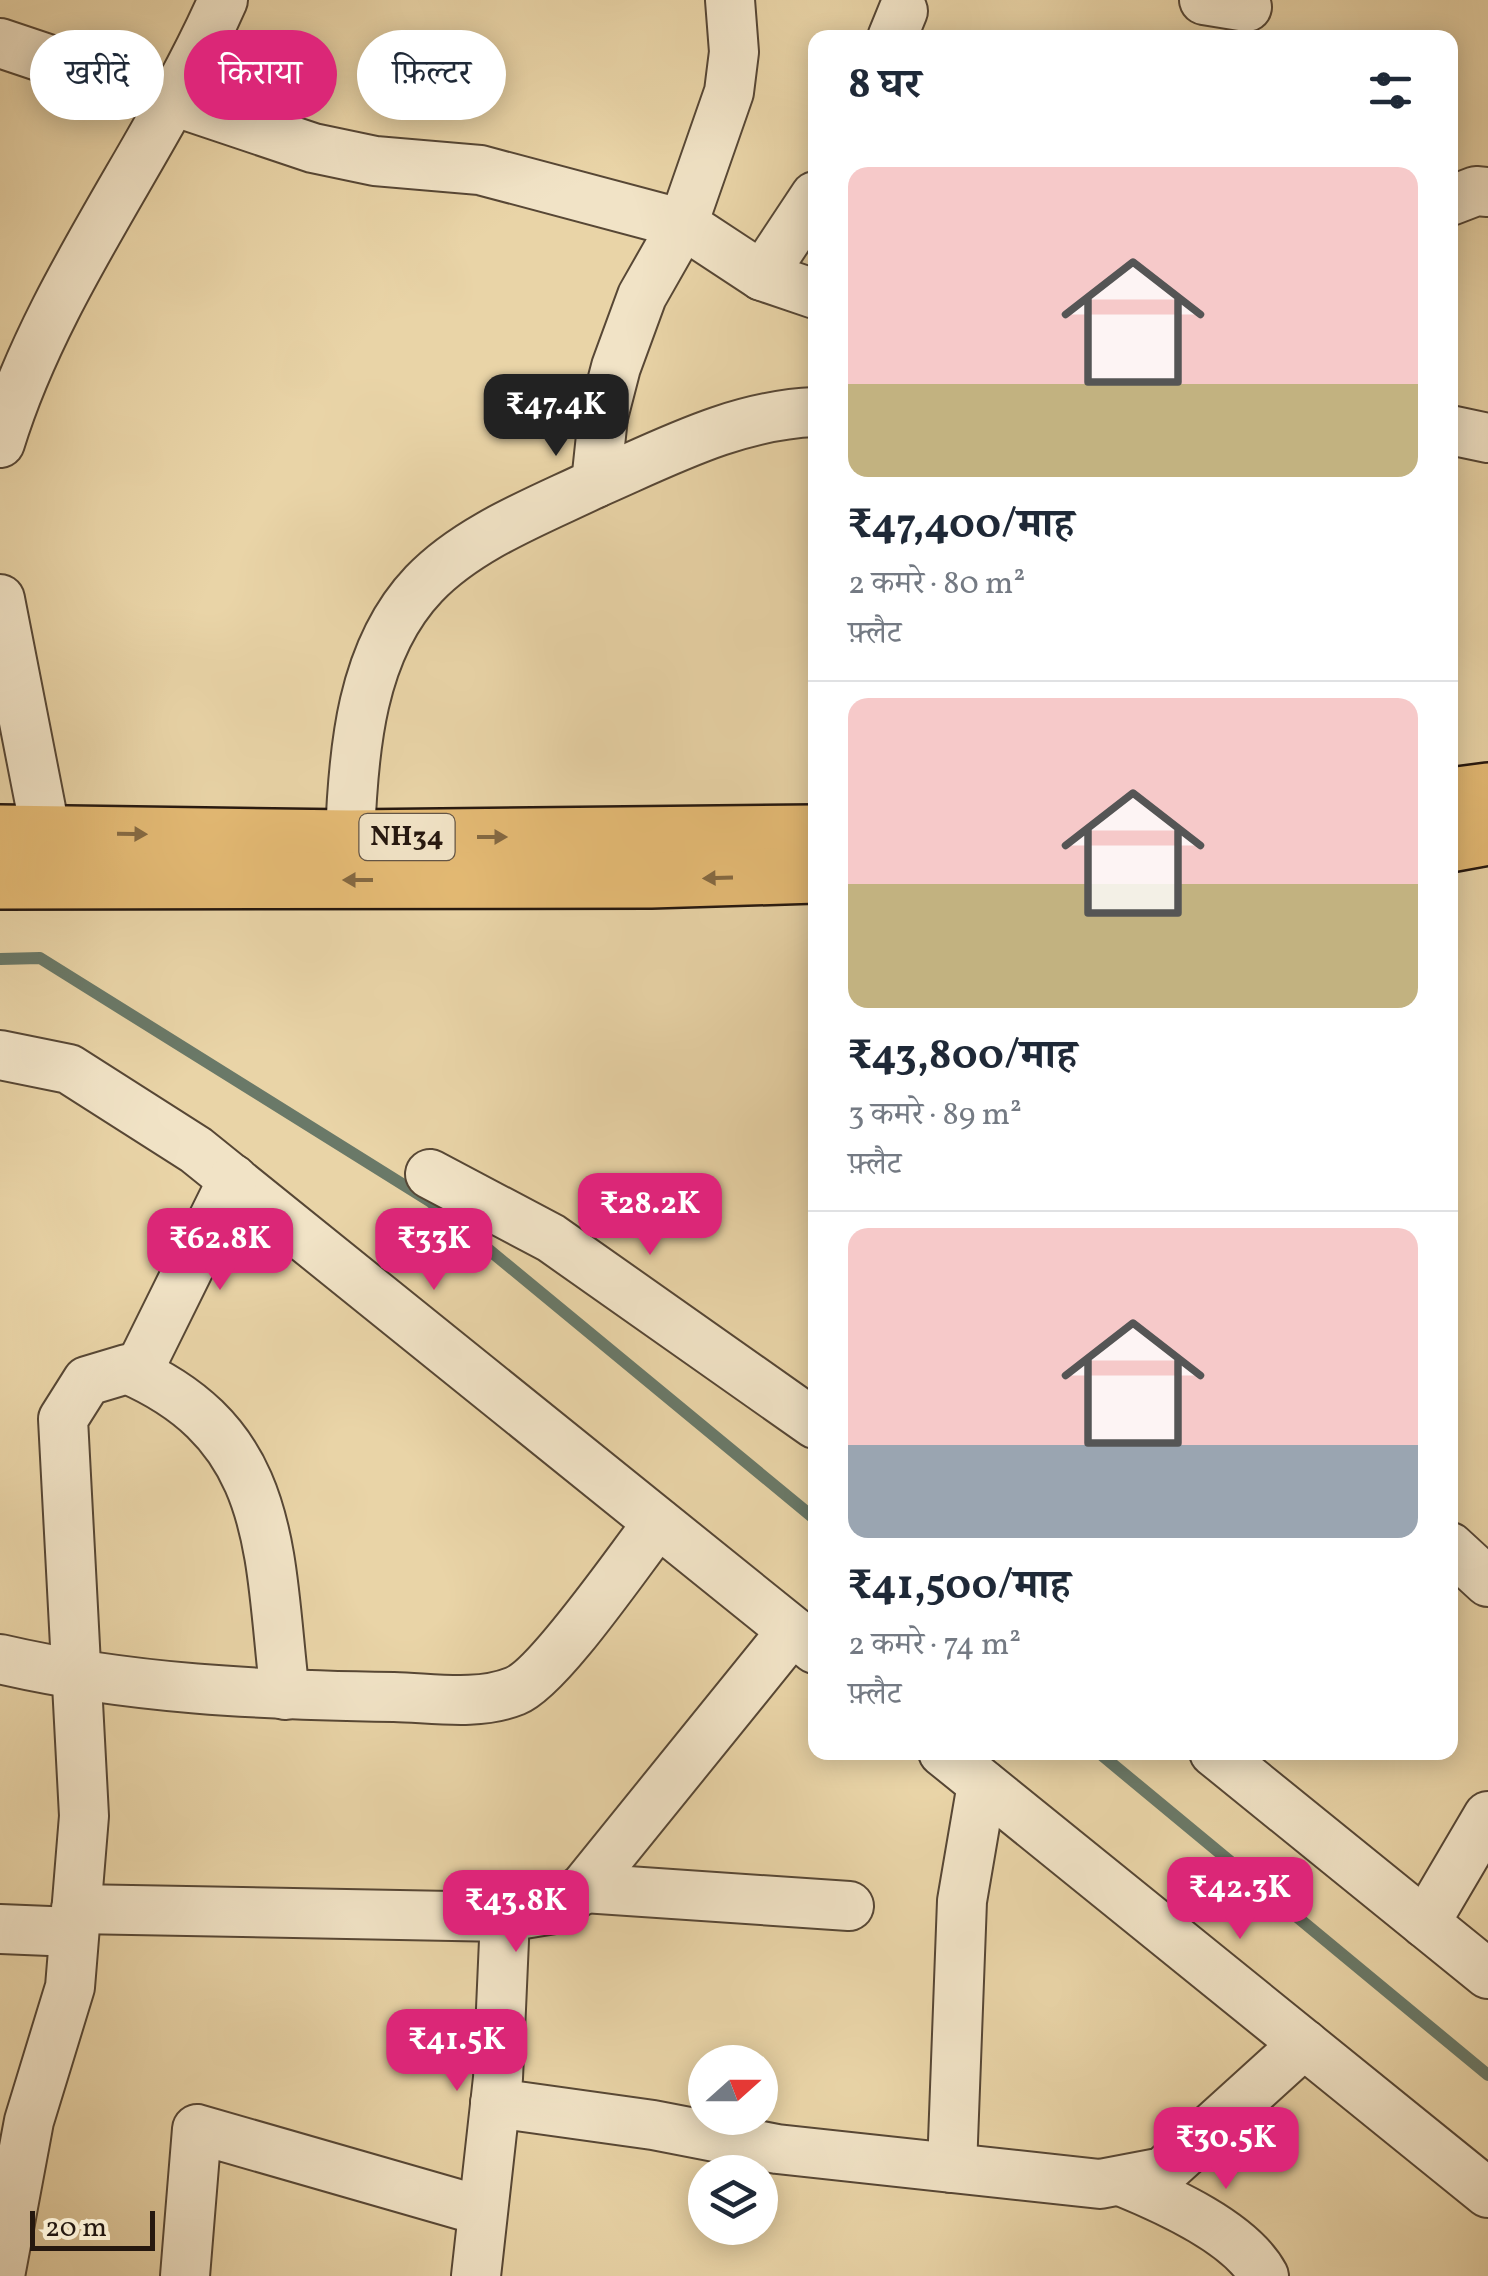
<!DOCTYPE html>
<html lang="hi">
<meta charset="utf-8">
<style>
:root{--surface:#fff;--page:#f2f2f3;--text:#1f2937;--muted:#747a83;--line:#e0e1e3;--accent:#db2777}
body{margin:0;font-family:Vollkorn,"Noto Serif Devanagari",serif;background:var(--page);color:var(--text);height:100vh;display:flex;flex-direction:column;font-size:38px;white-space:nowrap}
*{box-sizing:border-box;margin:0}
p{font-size:32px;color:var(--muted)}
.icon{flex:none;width:55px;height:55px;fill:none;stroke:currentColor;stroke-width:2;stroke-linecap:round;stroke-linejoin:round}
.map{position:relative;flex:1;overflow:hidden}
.details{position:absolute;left:808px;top:30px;width:650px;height:1730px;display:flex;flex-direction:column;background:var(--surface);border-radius:20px;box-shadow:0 5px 25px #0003}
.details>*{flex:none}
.hud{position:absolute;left:30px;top:30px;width:628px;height:90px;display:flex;gap:20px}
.needle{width:65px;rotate:69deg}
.buttons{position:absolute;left:688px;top:2045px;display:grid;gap:20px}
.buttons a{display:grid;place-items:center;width:90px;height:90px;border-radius:50%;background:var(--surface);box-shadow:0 5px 25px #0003;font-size:50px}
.scale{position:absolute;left:30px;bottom:25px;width:125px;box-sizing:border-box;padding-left:10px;border:5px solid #26180f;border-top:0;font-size:28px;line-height:35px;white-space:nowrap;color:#26180f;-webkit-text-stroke:8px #f1e3c6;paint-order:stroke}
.price{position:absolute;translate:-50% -85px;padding:0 22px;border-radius:20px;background:var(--accent);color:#fff;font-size:32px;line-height:65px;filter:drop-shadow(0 2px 5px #0008)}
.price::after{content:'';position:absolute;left:50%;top:60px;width:30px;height:22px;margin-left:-15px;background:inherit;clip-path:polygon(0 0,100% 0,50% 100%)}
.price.selected{background:#222;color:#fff}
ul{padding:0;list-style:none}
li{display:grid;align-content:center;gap:20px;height:530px;padding:0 40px}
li+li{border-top:2px solid var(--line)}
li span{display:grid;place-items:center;height:310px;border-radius:20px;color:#555}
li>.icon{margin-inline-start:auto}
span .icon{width:180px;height:180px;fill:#fffc;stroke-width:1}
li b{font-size:42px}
h2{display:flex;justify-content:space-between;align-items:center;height:120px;padding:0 40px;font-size:42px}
.pill{padding:0 35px;border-radius:45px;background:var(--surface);box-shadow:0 5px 25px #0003;font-size:35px;line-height:90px}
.pill.selected{background:var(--accent);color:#fff}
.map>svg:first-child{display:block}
</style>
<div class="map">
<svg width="1488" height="2276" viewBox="0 0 1488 2276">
<rect width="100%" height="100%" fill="#e9d4a7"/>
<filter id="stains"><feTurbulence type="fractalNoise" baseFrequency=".002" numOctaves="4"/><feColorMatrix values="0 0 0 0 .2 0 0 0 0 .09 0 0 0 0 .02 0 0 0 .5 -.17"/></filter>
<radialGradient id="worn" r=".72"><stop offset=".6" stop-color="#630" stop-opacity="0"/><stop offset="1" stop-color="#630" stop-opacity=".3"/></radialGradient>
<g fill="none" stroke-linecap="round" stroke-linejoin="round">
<g stroke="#6a7968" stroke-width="12">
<path d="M0,959l40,-1 391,244 384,317"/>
<path d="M1098,1752l390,323"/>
</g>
<g stroke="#574735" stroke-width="52">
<g id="minor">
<path d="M1204,0l43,7"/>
<path d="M892,38l11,-27"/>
<path d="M0,43l313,105 62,13 105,9 203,54 79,52 53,18"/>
<path d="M1450,201l26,-10 12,1"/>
<path d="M762,276l53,-80"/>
<path d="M1450,430l38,8"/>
<path d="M0,443c48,-157 157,-293 223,-443"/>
<path d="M596,483c71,-31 140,-68 219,-71"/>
<path d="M0,599l53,271"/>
<path d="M350,838c3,-87 11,-188 74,-254 45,-47 114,-73 172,-101l7,-66 13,-50 26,-71 41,-72 46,-132 5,-40 -4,-52"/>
<path d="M0,1055l69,14 127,81 619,499"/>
<path d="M430,1174l121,64 264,186"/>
<path d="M137,1373l96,-194"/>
<path d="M1450,1547l38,35"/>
<path d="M0,1659c129,30 262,36 394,38 39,1 84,9 121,-6 34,-13 116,-134 143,-168"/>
<path d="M943,1752l545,441"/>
<path d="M1214,1752l274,222"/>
<path d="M584,1888l265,18"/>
<path d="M76,1909l429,8 49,-8 30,-21 208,-257"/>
<path d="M1425,1923l63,-107"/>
<path d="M0,1929l74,3"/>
<path d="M495,2103l158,22 124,24 323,35 63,-12 141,-128"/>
<path d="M952,2168l10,-267 20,-117"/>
<path d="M1123,2182c44,18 118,51 141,94"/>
<path d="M0,2276l29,-155 41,-134 14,-171 -21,-397 24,-38 40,-12c152,66 141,185 158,326"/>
<path d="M185,2276l12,-147 285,82"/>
<path d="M476,2276l22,-198 7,-161"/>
</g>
</g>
<g stroke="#26180f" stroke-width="60">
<g id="highway">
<path d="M1450,796l38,-5"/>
<path d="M0,833l350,5 465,-5"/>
<path d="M1450,844l38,-7"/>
<path d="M0,881l651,-1 164,-5"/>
</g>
</g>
<use href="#minor" stroke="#f1e3c6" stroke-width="48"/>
<use href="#highway" stroke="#e4ba74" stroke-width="55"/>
</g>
<defs><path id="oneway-solid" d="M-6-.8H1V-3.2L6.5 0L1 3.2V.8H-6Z" transform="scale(2.5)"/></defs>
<g fill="#856942">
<use href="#oneway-solid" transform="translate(132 834) rotate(1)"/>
<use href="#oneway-solid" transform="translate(492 837)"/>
<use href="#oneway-solid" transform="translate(718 878) rotate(178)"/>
<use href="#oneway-solid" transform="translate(358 880) rotate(180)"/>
</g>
<g text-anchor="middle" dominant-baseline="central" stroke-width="8" stroke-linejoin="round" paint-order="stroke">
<rect fill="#f1e3c6" stroke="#635546" stroke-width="2.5" x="359.5" y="814" width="95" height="46" rx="8"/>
<g font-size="28" font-weight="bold" fill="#26180f">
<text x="407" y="837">NH34</text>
</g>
</g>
<rect width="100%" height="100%" filter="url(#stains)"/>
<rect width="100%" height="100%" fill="url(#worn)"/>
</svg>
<div class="buttons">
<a><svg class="needle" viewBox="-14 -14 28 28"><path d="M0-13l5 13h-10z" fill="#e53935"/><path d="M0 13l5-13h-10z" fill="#747a83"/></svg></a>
<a><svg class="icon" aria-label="layers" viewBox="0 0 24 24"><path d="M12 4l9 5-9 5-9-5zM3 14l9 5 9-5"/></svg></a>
</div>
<div class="scale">20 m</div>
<b class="price selected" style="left:556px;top:459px">₹47.4K</b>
<b class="price" style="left:650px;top:1258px">₹28.2K</b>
<b class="price" style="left:220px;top:1293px">₹62.8K</b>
<b class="price" style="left:434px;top:1293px">₹33K</b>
<b class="price" style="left:1240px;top:1942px">₹42.3K</b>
<b class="price" style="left:516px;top:1955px">₹43.8K</b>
<b class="price" style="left:457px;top:2094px">₹41.5K</b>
<b class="price" style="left:1226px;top:2192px">₹30.5K</b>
<div class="hud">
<a class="pill">खरीदें</a>
<a class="pill selected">किराया</a>
<a class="pill">फ़िल्टर</a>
</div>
<section class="details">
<h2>8 घर<svg class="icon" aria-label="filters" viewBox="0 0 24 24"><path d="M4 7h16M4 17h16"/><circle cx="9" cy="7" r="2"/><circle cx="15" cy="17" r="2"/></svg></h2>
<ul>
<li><span style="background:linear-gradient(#f6c9c9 70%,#c2b280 0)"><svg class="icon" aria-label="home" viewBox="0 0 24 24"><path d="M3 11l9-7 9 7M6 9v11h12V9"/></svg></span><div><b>₹47,400/माह</b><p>2 कमरे · 80 m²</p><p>फ़्लैट</p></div></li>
<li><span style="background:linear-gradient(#f6c9c9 60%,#c2b280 0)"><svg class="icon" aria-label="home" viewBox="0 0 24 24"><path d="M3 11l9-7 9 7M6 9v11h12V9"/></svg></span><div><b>₹43,800/माह</b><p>3 कमरे · 89 m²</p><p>फ़्लैट</p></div></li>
<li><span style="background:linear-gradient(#f6c9c9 70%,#9aa5b1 0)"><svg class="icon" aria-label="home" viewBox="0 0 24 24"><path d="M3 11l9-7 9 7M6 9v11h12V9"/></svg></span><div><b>₹41,500/माह</b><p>2 कमरे · 74 m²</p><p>फ़्लैट</p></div></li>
</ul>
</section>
</div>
